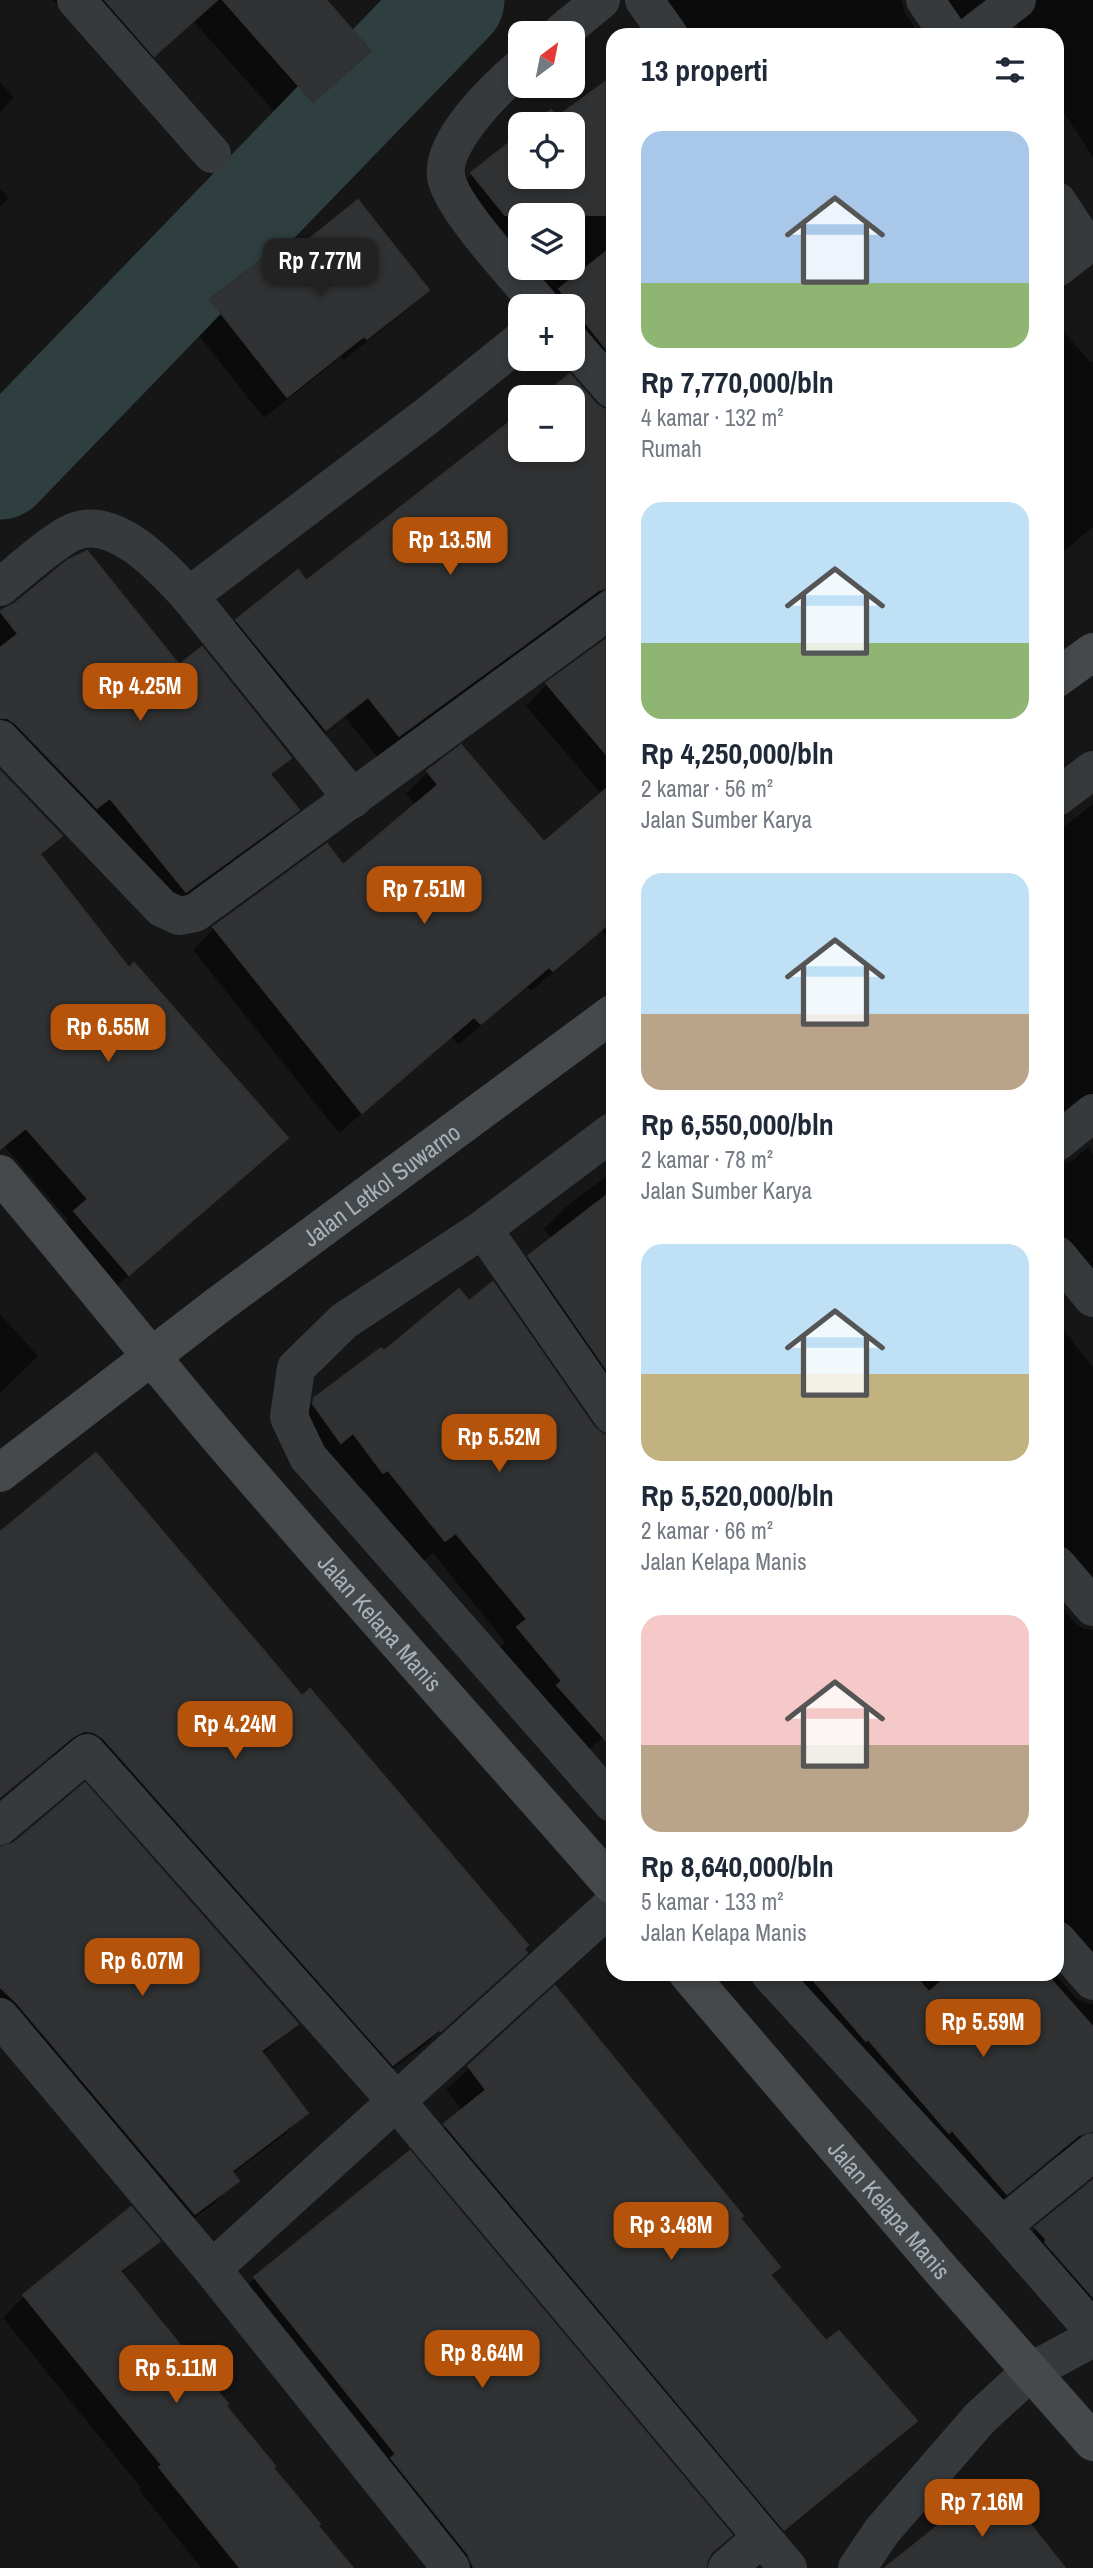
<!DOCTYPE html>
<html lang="id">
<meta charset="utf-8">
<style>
:root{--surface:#fff;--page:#f6f6f7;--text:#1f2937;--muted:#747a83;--accent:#b45309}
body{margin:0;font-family:"Archivo Narrow",sans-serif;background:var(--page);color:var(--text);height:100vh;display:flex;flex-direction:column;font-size:26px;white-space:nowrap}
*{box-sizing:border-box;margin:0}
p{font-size:23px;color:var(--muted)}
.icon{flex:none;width:38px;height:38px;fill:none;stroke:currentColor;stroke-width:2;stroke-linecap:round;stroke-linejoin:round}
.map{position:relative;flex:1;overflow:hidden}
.sheet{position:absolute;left:606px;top:28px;width:458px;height:1953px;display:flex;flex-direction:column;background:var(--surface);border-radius:21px;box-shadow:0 4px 10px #0003}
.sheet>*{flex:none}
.needle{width:46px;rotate:32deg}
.tools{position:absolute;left:508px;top:21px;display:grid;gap:14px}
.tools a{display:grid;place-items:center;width:77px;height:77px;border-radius:14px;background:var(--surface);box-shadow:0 4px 10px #0003;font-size:35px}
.price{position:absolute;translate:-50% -60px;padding:0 16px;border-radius:14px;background:var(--accent);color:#fff;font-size:23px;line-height:46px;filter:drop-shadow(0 2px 4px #0008)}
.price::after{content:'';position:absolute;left:50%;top:42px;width:21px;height:16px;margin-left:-10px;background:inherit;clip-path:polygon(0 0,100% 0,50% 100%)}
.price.active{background:#222;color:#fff}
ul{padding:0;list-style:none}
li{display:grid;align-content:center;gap:14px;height:371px;padding:0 35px}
li span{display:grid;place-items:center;height:217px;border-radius:21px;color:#555}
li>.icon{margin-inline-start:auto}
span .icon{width:126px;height:126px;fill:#fffc;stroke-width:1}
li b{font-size:30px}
h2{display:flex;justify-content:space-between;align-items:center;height:84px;padding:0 35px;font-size:30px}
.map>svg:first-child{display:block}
</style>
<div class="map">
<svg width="1093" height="2568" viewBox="0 0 1093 2568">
<rect width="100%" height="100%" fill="#161617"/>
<g fill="#0007">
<path d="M52,0h271l45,51 -81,75 -93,-104 -66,58 -61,-69z"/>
<path d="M627,0h274l4,13 15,22h-261z"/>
<path d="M905,0h84l-9,4 -40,31 -27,-33z"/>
<path d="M996,0h97v157l-32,-49 -4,2v-75h-47l6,-4 2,-11z"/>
<path d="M612,79v329l-5,-12 -35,-42v-48h-28l-12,-38h40v-53h-52v38l-25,-31 -44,-26 21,-22 100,3v-53h-37l15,-12 6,8z"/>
<path d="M0,82l14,16 -14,14z"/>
<path d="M0,189l9,9 -9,9z"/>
<path d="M263,260l9,11 155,19 -23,22 -60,48 -3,-3 -77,61 -75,-95 22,-22z"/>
<path d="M1057,324l34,39 2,-2v166l-36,30z"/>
<path d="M570,376l24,29 10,6 8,1v-4v219l-235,130 -32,-40 -42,34 -87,-109 21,-21 69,-38 214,-133h52v-53h-29z"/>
<path d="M15,605l164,63 110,89 -19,20 27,33 -20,20 -113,81 -164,-163v-135z"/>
<path d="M612,628v315l-10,-12 -71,60 -4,-4 -69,58 -6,-8 -113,96 -146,-183 21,-22 129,-61 73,-61 -10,-12 22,-22 33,-24 83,96 58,-49 -76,-89 21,-22 64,-46z"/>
<path d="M0,773l60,63 -20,20 89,114 157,168 -20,20 -158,135 -52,-61 12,-12 -63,-73 -5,4z"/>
<path d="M1093,804v295l-36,18v-285z"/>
<path d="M1088,1147l5,7v115l-7,-1 -29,-35v-68l15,-4z"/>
<path d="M612,1172v265l-4,-12 -101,-146 22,-22 23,-18 -8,-10 22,-22z"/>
<path d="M0,1314l38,42 -38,37z"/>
<path d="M1057,1322l36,45v805l-28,-20 -9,4 -72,59 -217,-241h288l20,23 10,6 8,1v-5l-36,-45v-353l18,22 9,6 9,1v-5l-36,-46z"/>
<path d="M315,1400l278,29 8,7 11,2v291l-32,29 -84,-107 9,-9 -72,-89 -11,9 -57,-71 -4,3 -69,-72z"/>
<path d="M0,1535l502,440 -85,77 -1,-1 -46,35 -289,-325 -21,-8 -11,5 -49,41z"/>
<path d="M0,1849l296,175 -34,31 44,58 -22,22 -52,39 5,6 -22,23 -44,32 -171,-203z"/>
<path d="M555,1989l183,229 31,57 57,69 89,77 -23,22 -131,108 -338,-404 40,-36 -17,-21z"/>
<path d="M1093,2174v137l-78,-61 22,-22 55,-45z"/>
<path d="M157,2241l-37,33 196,252 35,42h-150l-62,-78 2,-2 -138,-170 21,-22z"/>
<path d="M255,2278l451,279 -2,11h-265l-206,-268z"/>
</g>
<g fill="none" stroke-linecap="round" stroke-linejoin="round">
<path stroke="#2f3f40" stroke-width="103" d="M0,468l453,-468"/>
</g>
<g fill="#313233" stroke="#303133" stroke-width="2">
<path d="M105,0h112l-63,56z"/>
<path d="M223,0h103l45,51 -58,51z"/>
<path d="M612,77v138h-107l-34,-42 49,-39v43h52v-53h-40l19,-14 6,7z"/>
<path d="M358,200l71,90 -62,49 -3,-3 -77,61 -77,-98 53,-41 9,11z"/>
<path d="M612,247v109l-53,-67z"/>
<path d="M570,374l26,30 8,5 8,1v177l-13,3 -200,146 -31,-39 -42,33 -90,-110 62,-50 8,11 214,-167v36h52v-53h-31z"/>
<path d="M87,551l92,114 23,-18 89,111 -21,16 29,36 -113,82 -76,-94 -13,10 -81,-84 -9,-6h-7v-70l18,-14 -18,-23 14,-7 54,-44z"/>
<path d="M612,635v126l-66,-78z"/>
<path d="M461,745l83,97 68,-58v137l-59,50 -4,-4 -68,57 -7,-7 -112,96 -149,-186 114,-83 16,21 95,-80 -11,-14z"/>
<path d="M0,771l62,65 -22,18 89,114 5,-5 154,175 -159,137 -55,-64 14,-12 -62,-71 -26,21z"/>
<path d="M612,1191v186l-84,-121z"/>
<path d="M493,1282l101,145 8,7 10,3v310l-55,-62 5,-4 -45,-54 10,-8 -71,-86 -11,8 -57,-71 -5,3 -30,-40 -12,10 -28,-39 1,-6 67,-50 3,3 75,-62 10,12z"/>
<path d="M96,1453l206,243 8,-7 218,256 -4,4 3,4 -86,78 -2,-1 -46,35 -290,-327 -10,-6 -9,-1 -10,5 -74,61v-265z"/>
<path d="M85,1783l213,241 -37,27 47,62 -76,58 7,10 -44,33 -178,-211 -17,-16v-140l14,-4z"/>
<path d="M808,1974h105l16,18 21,-18h96l47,53v104l-14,4 -72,59 -55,-64 -3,3 -81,-94 -2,2z"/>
<path d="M555,1986l188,230 -3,2 40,49 -10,8 56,66 13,-10 78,90 -133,109 -340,-406 42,-34 -18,-24z"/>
<path d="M410,2151l322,384 -20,17 -5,8 -1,8h-232l-6,-14 -77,-96 5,-4 -142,-177z"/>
<path d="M1093,2180v117l-48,-55 2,-2 -12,-13z"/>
<path d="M131,2207l29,34 -40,30 108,133 -2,2 49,60 -2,2 47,56 -2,2 35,42h-113l-81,-101 3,-2 -139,-170z"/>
<path d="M995,2480l70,88h-180z"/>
</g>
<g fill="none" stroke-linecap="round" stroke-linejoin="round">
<g stroke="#373a3c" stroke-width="38">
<path d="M76,0l136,154"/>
<path d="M644,0l25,35"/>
<path d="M925,0l24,35"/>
<path d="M561,33l40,-33"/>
<path d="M972,35l45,-35"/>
<path d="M520,68c-25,21 -79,74 -74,108 4,31 73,103 95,130"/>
<path d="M1057,201l29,44"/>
<path d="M1057,268l36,-28"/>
<path d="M572,343l40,46"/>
<path d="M0,587c19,-15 53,-46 73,-55 42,-18 91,37 116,64l238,-180 93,-75"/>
<path d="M189,596l164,203"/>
<path d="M0,739l162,169 17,8 16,-3 417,-305"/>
<path d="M1057,797l36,-27"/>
<path d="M612,1132l-129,97 -139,92 -48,47 -7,49 19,40 304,346"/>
<path d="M1057,1142l36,-29"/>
<path d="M483,1229l129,186"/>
<path d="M1057,1255l36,43"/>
<path d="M1057,1565l36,42"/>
<path d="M0,1826l87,-73 310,349 391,466"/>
<path d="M1057,1940l36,41"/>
<path d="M770,1974l232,252"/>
<path d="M0,2017l212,252 239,299"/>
<path d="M1093,2152l-91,74 91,104"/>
<path d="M212,2269l400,-364"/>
<path d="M727,2568l34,-30"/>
<path d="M857,2568l25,-37 98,-113 50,-46 63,-34"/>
</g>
<g stroke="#45494c" stroke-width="38">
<path d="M1057,678l36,-26"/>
<path id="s1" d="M0,1174c77,90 150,183 227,273 127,148 257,292 385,438"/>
<path id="s2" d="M0,1473l217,-167 395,-292"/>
<path id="s3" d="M688,1974l255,298 150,170"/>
</g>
</g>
<g text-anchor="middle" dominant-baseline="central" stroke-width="6" stroke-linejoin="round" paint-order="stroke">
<g font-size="24" fill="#a7b2b8" stroke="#111112">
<text stroke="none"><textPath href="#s2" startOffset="478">Jalan Letkol Suwarno</textPath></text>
<text stroke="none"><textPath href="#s1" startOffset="588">Jalan Kelapa Manis</textPath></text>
<text stroke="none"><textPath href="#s3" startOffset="310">Jalan Kelapa Manis</textPath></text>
</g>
</g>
</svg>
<div class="tools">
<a><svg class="needle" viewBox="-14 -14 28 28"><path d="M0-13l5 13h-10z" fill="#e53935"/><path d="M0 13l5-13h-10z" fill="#747a83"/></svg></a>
<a><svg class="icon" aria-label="locate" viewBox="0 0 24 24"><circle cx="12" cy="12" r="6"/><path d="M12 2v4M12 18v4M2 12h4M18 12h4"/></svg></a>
<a><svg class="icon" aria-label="layers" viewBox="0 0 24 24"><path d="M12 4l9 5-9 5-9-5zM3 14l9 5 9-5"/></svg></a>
<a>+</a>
<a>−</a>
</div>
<b class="price active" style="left:320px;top:298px">Rp 7.77M</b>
<b class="price" style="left:450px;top:577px">Rp 13.5M</b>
<b class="price" style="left:140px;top:723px">Rp 4.25M</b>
<b class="price" style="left:424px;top:926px">Rp 7.51M</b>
<b class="price" style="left:108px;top:1064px">Rp 6.55M</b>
<b class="price" style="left:499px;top:1474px">Rp 5.52M</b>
<b class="price" style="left:235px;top:1761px">Rp 4.24M</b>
<b class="price" style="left:142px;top:1998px">Rp 6.07M</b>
<b class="price" style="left:983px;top:2059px">Rp 5.59M</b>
<b class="price" style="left:671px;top:2262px">Rp 3.48M</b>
<b class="price" style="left:482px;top:2390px">Rp 8.64M</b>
<b class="price" style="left:176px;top:2405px">Rp 5.11M</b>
<b class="price" style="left:982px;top:2539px">Rp 7.16M</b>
<section class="sheet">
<h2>13 properti<svg class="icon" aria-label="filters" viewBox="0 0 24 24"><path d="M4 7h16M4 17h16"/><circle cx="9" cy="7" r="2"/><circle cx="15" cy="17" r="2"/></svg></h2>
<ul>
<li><span style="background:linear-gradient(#a9c7e8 70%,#8fb573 0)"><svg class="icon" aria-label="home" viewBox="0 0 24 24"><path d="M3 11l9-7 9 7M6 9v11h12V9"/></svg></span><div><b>Rp 7,770,000/bln</b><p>4 kamar · 132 m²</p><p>Rumah</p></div></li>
<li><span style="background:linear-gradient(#bfe0f5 65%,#8fb573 0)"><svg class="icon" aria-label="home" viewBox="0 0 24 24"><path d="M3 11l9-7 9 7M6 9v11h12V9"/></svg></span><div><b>Rp 4,250,000/bln</b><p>2 kamar · 56 m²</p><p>Jalan Sumber Karya</p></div></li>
<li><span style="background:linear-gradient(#bfe0f5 65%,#b9a48a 0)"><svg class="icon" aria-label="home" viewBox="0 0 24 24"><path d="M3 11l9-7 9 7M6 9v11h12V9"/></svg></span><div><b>Rp 6,550,000/bln</b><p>2 kamar · 78 m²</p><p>Jalan Sumber Karya</p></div></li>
<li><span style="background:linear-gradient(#bfe0f5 60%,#c2b280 0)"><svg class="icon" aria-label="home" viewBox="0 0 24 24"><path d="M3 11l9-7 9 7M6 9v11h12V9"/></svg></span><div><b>Rp 5,520,000/bln</b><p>2 kamar · 66 m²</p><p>Jalan Kelapa Manis</p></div></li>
<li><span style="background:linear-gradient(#f6c9c9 60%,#b9a48a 0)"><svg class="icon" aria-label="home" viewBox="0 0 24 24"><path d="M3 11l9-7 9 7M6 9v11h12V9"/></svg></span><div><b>Rp 8,640,000/bln</b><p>5 kamar · 133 m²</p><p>Jalan Kelapa Manis</p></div></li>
</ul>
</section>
</div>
